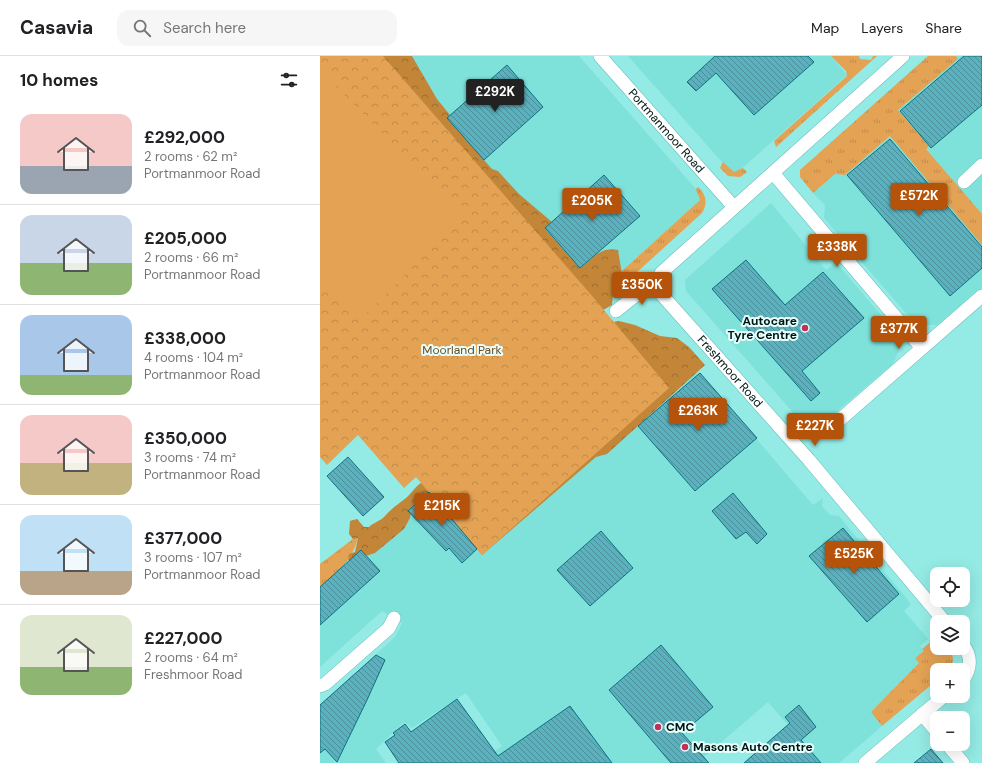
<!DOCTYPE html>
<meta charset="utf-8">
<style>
:root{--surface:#fff;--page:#f6f6f6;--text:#202124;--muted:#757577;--line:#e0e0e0;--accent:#b45309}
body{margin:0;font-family:"DM Sans",sans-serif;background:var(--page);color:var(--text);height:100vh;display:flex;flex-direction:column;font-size:15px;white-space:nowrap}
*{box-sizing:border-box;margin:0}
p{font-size:13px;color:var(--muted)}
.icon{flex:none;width:22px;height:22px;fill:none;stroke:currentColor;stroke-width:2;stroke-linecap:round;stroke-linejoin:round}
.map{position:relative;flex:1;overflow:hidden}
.panel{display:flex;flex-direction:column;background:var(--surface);width:320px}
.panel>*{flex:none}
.buttons{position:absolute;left:610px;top:511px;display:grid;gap:8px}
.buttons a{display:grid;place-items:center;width:40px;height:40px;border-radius:8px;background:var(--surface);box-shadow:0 4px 16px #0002;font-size:20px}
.price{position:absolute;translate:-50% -34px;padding:0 9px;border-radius:4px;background:var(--accent);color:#fff;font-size:13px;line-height:26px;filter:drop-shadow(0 1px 2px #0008)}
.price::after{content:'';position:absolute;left:50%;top:24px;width:12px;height:9px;margin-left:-6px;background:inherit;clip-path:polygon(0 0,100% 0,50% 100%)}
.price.on{background:#222;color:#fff}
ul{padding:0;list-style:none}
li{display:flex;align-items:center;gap:12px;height:100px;padding:0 20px}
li+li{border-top:1px solid var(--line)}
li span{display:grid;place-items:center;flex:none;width:112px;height:80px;border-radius:12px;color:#555}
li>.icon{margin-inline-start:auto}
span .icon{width:48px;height:48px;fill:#fffc;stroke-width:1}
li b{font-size:17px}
h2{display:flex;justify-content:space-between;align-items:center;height:48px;padding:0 20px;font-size:17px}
header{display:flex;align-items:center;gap:24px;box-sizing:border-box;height:56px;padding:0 20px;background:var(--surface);border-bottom:1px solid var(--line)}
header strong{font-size:19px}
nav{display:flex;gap:22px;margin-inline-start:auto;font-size:14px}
.search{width:280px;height:36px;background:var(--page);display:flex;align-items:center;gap:10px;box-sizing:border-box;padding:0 14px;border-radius:12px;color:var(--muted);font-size:15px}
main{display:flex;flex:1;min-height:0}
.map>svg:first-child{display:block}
</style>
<header>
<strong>Casavia</strong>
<div class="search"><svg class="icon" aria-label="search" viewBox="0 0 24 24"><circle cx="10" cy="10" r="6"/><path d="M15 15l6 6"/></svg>Search here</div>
<nav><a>Map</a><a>Layers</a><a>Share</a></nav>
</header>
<main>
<section class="panel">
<h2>10 homes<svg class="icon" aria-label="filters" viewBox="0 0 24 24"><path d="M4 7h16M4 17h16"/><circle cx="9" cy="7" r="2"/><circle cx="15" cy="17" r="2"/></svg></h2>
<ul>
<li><span style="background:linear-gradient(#f6c9c9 65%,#9aa5b1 0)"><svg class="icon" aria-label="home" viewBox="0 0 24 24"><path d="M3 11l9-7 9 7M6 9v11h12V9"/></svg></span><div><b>£292,000</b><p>2 rooms · 62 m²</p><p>Portmanmoor Road</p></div></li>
<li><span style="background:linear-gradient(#c9d6e8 60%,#8fb573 0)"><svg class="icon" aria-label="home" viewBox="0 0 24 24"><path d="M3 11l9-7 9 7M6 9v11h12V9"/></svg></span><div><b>£205,000</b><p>2 rooms · 66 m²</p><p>Portmanmoor Road</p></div></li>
<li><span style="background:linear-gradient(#a9c7e8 75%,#8fb573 0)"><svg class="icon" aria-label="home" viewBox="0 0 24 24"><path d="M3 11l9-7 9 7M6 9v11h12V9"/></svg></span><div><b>£338,000</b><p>4 rooms · 104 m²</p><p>Portmanmoor Road</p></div></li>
<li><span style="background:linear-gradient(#f6c9c9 60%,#c2b280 0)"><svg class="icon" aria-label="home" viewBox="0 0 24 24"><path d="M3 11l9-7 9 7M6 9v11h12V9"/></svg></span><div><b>£350,000</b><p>3 rooms · 74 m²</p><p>Portmanmoor Road</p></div></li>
<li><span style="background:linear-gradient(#bfe0f5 70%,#b9a48a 0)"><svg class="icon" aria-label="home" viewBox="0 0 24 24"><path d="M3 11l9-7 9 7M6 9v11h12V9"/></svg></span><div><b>£377,000</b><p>3 rooms · 107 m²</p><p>Portmanmoor Road</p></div></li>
<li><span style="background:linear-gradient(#dfe7d0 65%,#8fb573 0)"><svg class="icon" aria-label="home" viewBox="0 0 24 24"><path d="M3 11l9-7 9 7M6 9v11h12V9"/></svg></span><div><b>£227,000</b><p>2 rooms · 64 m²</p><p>Freshmoor Road</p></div></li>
</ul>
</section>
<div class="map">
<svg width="662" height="707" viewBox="0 0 662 707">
<defs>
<pattern id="grass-tufts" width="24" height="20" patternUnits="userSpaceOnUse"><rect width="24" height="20" fill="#e3a254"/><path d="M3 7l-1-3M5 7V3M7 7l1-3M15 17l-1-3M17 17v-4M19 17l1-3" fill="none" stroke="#c18b48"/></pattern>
<pattern id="forest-crowns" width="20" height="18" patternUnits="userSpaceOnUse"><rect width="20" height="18" fill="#c38639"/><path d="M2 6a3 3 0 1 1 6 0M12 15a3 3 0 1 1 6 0" fill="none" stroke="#9c6d2f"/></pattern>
<pattern id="park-crowns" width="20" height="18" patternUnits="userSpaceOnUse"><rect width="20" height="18" fill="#e3a254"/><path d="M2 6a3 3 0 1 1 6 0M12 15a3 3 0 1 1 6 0" fill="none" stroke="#c18b48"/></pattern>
<pattern id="building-back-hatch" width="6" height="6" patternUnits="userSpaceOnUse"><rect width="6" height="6" fill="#5cb1bf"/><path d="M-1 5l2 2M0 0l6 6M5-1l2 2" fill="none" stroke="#4a8f9a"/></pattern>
</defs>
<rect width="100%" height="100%" fill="#94eae4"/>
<g fill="#7ee2db">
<path d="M88,0h171l117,133 5,10 -108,98 -92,-117 -54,-62z"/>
<path d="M308,0h203l16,19 -108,96 -5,1 -6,-3z"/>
<path d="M636,0h26v232l-43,37h-20l-15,-14 -80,-93 1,-13 -12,-12 22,-19 10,1 63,-54 -10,-11 59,-51z"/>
<path d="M451,147l55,67 10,-8 61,72 4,12 -8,18 -82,69 -125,-142 -1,-11z"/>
<path d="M372,312l5,6 2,-2 114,133 10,-7 -1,8 8,9 9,1 72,88 -7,7 24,28 -8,7 4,5 -4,12 -49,49 11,14 -43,37h-18l-53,-61 -64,55 5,6h-230l23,-17 -36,-53 -54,35 -8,-6 -28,27 10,14h-66v-58l75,-68 7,-14 -20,-12 -62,56v-80l109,-95 53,63z"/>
</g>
<g fill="url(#grass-tufts)">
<path d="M511,0h28l1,3 11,1 2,-4h4l-101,91 -2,-6 73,-65 -1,-5z"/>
<path d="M608,0h28l2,3 -60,51 31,36 -3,3 56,65v31l-92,-109 -45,39 -10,-1 -22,19 -13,-16v-7z"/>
<path d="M403,106l11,10 9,-4 4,4 -7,5 -12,-1 -8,-8z"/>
<path d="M378,131c8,7 10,16 4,26l-89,81 10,-14 -1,-9 78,-71 -4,-11z"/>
<path d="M38,481c-6,25 -20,34 -38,50v-23l33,-25z"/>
<path d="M617,581v11h11c6,7 7,15 1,22h-12v10l-55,46 -11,-14 48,-49 -4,-5 9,-7 -2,-2z"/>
</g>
<g fill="url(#forest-crowns)">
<path d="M13,0h79l25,43 13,16 -3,3 45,51 6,2 21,23 33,28 -7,7 35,39c13,-9 20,-22 38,-18l5,30 -10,14 -1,11 -14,8z"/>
<path d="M299,265l16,4 25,11 17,2 12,9 16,18 -98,89 -11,3 -114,98 -53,-63 -17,15 -2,11 -6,11 -29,24 -25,8 -2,-1 1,-6 6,-2 3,-14 -5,1 -4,-5 1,-13 7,-2 7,8h5c4,-4 11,-6 15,-10 7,-8 14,-13 22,-19 6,-5 9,-12 18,-17l183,-158z"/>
</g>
<path fill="url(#park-crowns)" d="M0,0h63l210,241 76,91 -187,167 -66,-78 -12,11 -46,-53 -31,30 -7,-8z"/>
<path fill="#e3a254" d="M0,14l143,146 -102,103 -41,-43z"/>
<g fill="url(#building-back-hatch)" stroke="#0d717f">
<path d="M395,0h93l6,6 -60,53 -38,-42 -20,18 -9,-9z"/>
<path d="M644,0h18v49l-51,43 -31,-37z"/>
<path d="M187,9l36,42 -59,53 -37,-42z"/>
<path d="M570,83l92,108v21l-32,28 -103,-121z"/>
<path d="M284,119l36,41 -60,52 -35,-40z"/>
<path d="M426,204l39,45 38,-33 41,46 -62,53 18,22 -9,8 -99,-112z"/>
<path d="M380,317l57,65 -62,53 -57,-65z"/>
<path d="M28,401l36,40 -21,19 -36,-40z"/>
<path d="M109,436l48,57 -15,14 -13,-15 -3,3 -38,-40z"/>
<path d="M413,437l34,41 -10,10 -11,-12 -10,7 -24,-28z"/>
<path d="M523,472l56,66 -32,28 -58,-66z"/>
<path d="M281,475l32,37 -43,38 -33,-36z"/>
<path d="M41,494l19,21 -60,54v-38z"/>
<path d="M341,589l52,62 -31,26 27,30h-38l-62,-73z"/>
<path d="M56,599l9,5 -18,40 -30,62 -12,-13 -5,4v-48z"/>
<path d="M137,643l41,57 72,-50 42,57h-213l-14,-21 10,-7 -2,-2 12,-9 6,8z"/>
<path d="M479,649l17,22 -15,13 20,23h-77l46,-40 -5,-6z"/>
<path d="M611,693l12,14h-29z"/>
</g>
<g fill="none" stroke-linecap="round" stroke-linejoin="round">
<g stroke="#66bdb7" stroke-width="14">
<g id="minor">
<path id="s1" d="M280,0l133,150"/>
<path id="s2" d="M583,0l-242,217 -2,11 3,11 147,165 136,162"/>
<path d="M453,117l148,174"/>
<path d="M644,126l18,-17"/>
<path d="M296,255l25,-20 18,-7"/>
<path d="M515,368l147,-128"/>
<path d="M643,589c9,11 8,24 0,35"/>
<path d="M0,630l5,-2 64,-56 5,-10"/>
<path d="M602,658l15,18"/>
<path d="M627,688l16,19"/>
<path d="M545,707l79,-67"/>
</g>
</g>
<use href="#minor" stroke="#fff" stroke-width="13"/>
</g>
<g fill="#c03058" stroke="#e7fffc" stroke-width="1.5">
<circle cx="485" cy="272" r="4"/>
<circle cx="338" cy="671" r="4"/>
<circle cx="365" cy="691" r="4"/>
</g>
<g text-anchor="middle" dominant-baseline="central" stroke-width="4" stroke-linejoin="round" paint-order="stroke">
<g font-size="12" fill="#001614" stroke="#e7fffc">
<text stroke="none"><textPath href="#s1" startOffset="100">Portmanmoor Road</textPath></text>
<text stroke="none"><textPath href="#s2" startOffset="450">Freshmoor Road</textPath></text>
</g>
<g font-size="12" font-weight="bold" fill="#001614" stroke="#e7fffc" text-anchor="start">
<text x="477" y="265" text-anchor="end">Autocare<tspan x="477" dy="14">Tyre Centre</tspan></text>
<text x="346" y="671">CMC</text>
<text x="373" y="691">Masons Auto Centre</text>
</g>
<g font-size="12" fill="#6d4c24" stroke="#e7fffc">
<text x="142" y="294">Moorland Park</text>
</g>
</g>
</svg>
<div class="buttons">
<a><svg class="icon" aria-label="locate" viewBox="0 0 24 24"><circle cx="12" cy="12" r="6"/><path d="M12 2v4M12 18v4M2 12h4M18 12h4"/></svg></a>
<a><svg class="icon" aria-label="layers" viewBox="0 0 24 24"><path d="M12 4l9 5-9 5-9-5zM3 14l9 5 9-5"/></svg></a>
<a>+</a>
<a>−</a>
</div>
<b class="price on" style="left:175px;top:57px">£292K</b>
<b class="price" style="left:599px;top:161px">£572K</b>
<b class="price" style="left:272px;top:166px">£205K</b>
<b class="price" style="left:517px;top:212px">£338K</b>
<b class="price" style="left:322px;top:250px">£350K</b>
<b class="price" style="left:579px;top:294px">£377K</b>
<b class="price" style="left:378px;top:376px">£263K</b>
<b class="price" style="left:495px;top:391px">£227K</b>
<b class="price" style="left:122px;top:471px">£215K</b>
<b class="price" style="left:534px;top:519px">£525K</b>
</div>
</main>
